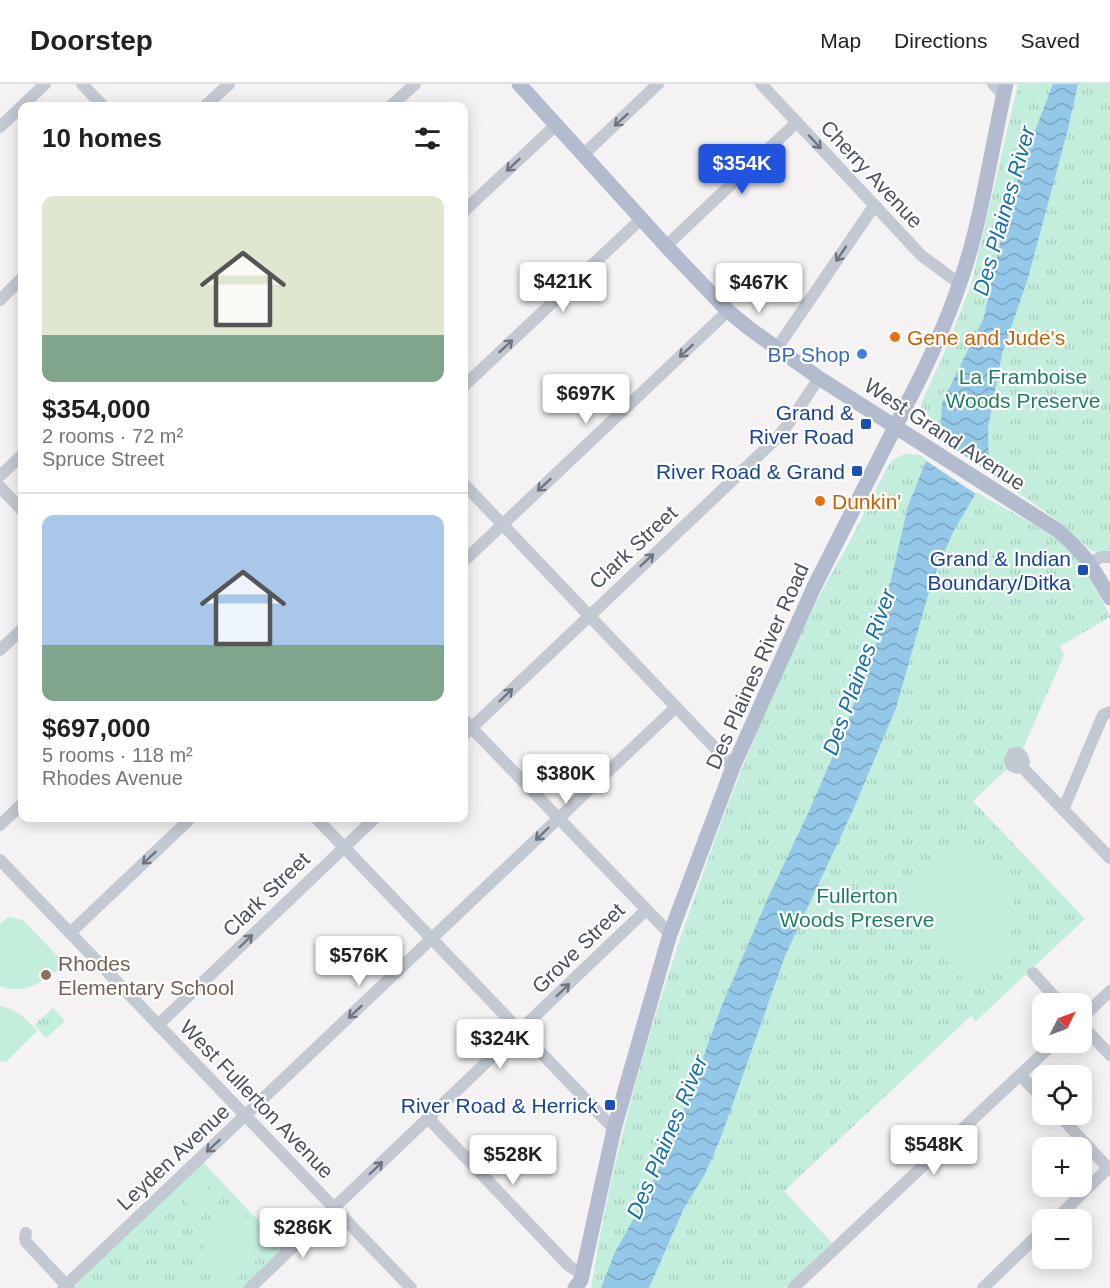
<!DOCTYPE html>
<meta charset="utf-8">
<style>
:root{--surface:#fff;--page:#f2f2f2;--text:#202124;--muted:#757577;--line:#e0e0e0;--accent:#2253de}
body{margin:0;font-family:Helvetica,sans-serif;background:var(--page);color:var(--text);height:100vh;display:flex;flex-direction:column;font-size:22px;white-space:nowrap}
*{box-sizing:border-box;margin:0}
p{font-size:20px;color:var(--muted)}
.icon{flex:none;width:33px;height:33px;fill:none;stroke:currentColor;stroke-width:2;stroke-linecap:round;stroke-linejoin:round}
.map{position:relative;flex:1;overflow:hidden}
.panel{position:absolute;left:18px;top:18px;width:450px;height:720px;display:flex;flex-direction:column;background:var(--surface);border-radius:12px;box-shadow:0 3px 15px #0003}
.panel>*{flex:none}
.needle{width:39px;rotate:48deg}
.tools{position:absolute;left:1032px;top:909px;display:grid;gap:12px}
.tools a{display:grid;place-items:center;width:60px;height:60px;border-radius:12px;background:var(--surface);box-shadow:0 3px 15px #0003;font-size:30px}
.price{position:absolute;translate:-50% -51px;padding:0 14px;border-radius:6px;background:#fff;color:#222;font-size:20px;line-height:39px;filter:drop-shadow(0 2px 3px #0008)}
.price::after{content:'';position:absolute;left:50%;top:36px;width:18px;height:14px;margin-left:-9px;background:inherit;clip-path:polygon(0 0,100% 0,50% 100%)}
.price.current{background:var(--accent);color:#fff}
ul{padding:0;list-style:none}
li{display:grid;align-content:center;gap:12px;height:318px;padding:0 24px}
li+li{border-top:2px solid var(--line)}
li span{display:grid;place-items:center;height:186px;border-radius:12px;color:#555}
li>.icon{margin-inline-start:auto}
span .icon{width:108px;height:108px;fill:#fffc;stroke-width:1}
li b{font-size:26px}
h2{display:flex;justify-content:space-between;align-items:center;height:72px;padding:0 24px;font-size:26px}
header{display:flex;align-items:center;gap:36px;box-sizing:border-box;height:84px;padding:0 30px;background:var(--surface);border-bottom:2px solid var(--line)}
header strong{font-size:28px}
nav{display:flex;gap:33px;margin-inline-start:auto;font-size:21px}
.map>svg:first-child{display:block}
</style>
<header>
<strong>Doorstep</strong>
<nav><a>Map</a><a>Directions</a><a>Saved</a></nav>
</header>
<div class="map">
<svg width="1110" height="1204" viewBox="0 0 1110 1204">
<defs>
<pattern id="park-tufts" width="24" height="20" patternUnits="userSpaceOnUse" patternTransform="scale(1.5)"><rect width="24" height="20" fill="#c4eedc"/><path d="M3 7l-1-3M5 7V3M7 7l1-3M15 17l-1-3M17 17v-4M19 17l1-3" fill="none" stroke="#aacebf"/></pattern>
<pattern id="water-waves" width="16" height="10" patternUnits="userSpaceOnUse" patternTransform="scale(1.5)"><rect width="16" height="10" fill="#93c8e9"/><path d="M0 5q4-4 8 0t8 0" fill="none" stroke="#7aa5c0"/></pattern>
</defs>
<rect width="100%" height="100%" fill="#f4f2f2"/>
<g fill="url(#park-tufts)">
<path d="M1018,0h92v468l-19,-1c-29,-31 -66,-53 -102,-77l1,-2 -51,-33 -1,2c-13,-11 -19,-22 -16,-40l21,-45 28,-71z"/>
<path d="M905,370l15,1 6,4v2l50,32 1,-1c29,19 71,36 94,60 17,18 27,42 39,63v2l-50,29 4,9 -42,96 -13,16 -36,34 112,118 -109,102 -5,-5 -187,175 48,52 -47,45h-194c23,-145 65,-285 115,-423 30,-85 64,-169 104,-251 13,-27 29,-52 43,-79 12,-23 23,-46 35,-69l6,-7z"/>
<path d="M53,924l12,13 -19,17 -12,-13z"/>
<path d="M203,1078l82,87 -41,39h-169l3,-7z"/>
</g>
<g fill="#c4eedc">
<path d="M967,752l35,38 16,40 -14,35 -36,35 -71,-77z"/>
<path d="M8,833l15,3 42,44c-14,11 -31,26 -51,25 -4,0 -10,-2 -14,-3v-62z"/>
<path d="M0,922c16,3 27,13 37,25l-31,31 -6,-1z"/>
<path d="M202,1091l9,10 -21,21 -10,-10z"/>
<path d="M213,1103l10,10 -22,21 -9,-10z"/>
<path d="M231,1118l35,39 -1,10 -36,36c-34,-38 -32,-48 2,-85z"/>
</g>
<path fill="url(#water-waves)" d="M1053,0h25l-10,45 -40,149 -26,76 -14,74 1,43 -36,61 -21,49 -36,127 -42,100 -69,148 -64,181 -16,37 -21,34 -35,80h-48l14,-36 28,-50 25,-53 24,-61 30,-83 45,-105 43,-91 37,-86 28,-74 33,-143 18,-45 14,-22 2,-36 42,-86 20,-93 19,-62z"/>
<path fill="#f4f2f2" d="M939,355l51,33 -14,22 -51,-34z"/>
<g fill="none" stroke-linecap="round" stroke-linejoin="round">
<g stroke="#c3c9d2" stroke-width="12">
<path d="M82,0l21,22"/>
<path d="M761,0l161,172 38,28"/>
<path d="M993,0l11,11"/>
<path d="M205,22l24,-22"/>
<path d="M391,22l24,-22"/>
<path d="M0,43l45,-43"/>
<path d="M583,71l75,-71"/>
<path d="M464,127l92,-86"/>
<path d="M666,162l131,-124"/>
<path d="M0,216l22,-22"/>
<path d="M777,264l97,-142"/>
<path d="M464,302l177,-167"/>
<path d="M0,392l22,-21"/>
<path d="M464,400l269,283"/>
<path d="M0,403l22,23"/>
<path d="M464,477l264,-250"/>
<path d="M1090,479l11,-6h9"/>
<path d="M0,566l22,-21"/>
<path d="M464,636l206,214"/>
<path d="M464,651l312,-296 13,-16 30,-45"/>
<path d="M1021,682l3,-4 -2,-6 -4,-3 -5,1 -3,6 2,6 5,2 4,-2 89,92"/>
<path d="M1063,726l40,-95 7,-3"/>
<path d="M316,734l298,311"/>
<path d="M0,741l22,-21"/>
<path d="M0,776l411,428"/>
<path d="M70,849l121,-115"/>
<path d="M1033,889l28,31"/>
<path d="M1082,934l28,-27"/>
<path d="M158,941l217,-207"/>
<path d="M1082,941l28,30"/>
<path d="M1020,991l22,23"/>
<path d="M1058,1030l52,56"/>
<path d="M428,1034l141,148 13,8"/>
<path d="M1055,1136l53,-52"/>
<path d="M26,1149l-1,4 1,5 43,46"/>
<path d="M63,1204l613,-581"/>
<path d="M250,1204l396,-378"/>
<path d="M793,1204l262,-246"/>
<path d="M983,1204l59,-57"/>
</g>
<g stroke="#b3bccf" stroke-width="15">
<path d="M519,0l147,162 62,65 22,18 69,49 238,152c26,21 37,39 53,68"/>
<path d="M575,1204l6,-8 33,-151 56,-195 63,-167 81,-180 108,-213c22,-46 41,-92 53,-142 12,-49 20,-99 31,-148"/>
</g>
</g>
<defs><path id="oneway-shaft" d="M-6 0H5M1.5-3L5.5 0L1.5 3" fill="none" stroke-width="1.6" stroke-linecap="round" stroke-linejoin="round" transform="scale(1.5)"/></defs>
<g stroke="#6e7582">
<use href="#oneway-shaft" transform="translate(621 36) rotate(137)"/>
<use href="#oneway-shaft" transform="translate(815 58) rotate(47)"/>
<use href="#oneway-shaft" transform="translate(513 81) rotate(137)"/>
<use href="#oneway-shaft" transform="translate(841 170) rotate(124)"/>
<use href="#oneway-shaft" transform="translate(506 262) rotate(-43)"/>
<use href="#oneway-shaft" transform="translate(686 267) rotate(137)"/>
<use href="#oneway-shaft" transform="translate(544 401) rotate(137)"/>
<use href="#oneway-shaft" transform="translate(647 476) rotate(-43)"/>
<use href="#oneway-shaft" transform="translate(506 611) rotate(-44)"/>
<use href="#oneway-shaft" transform="translate(542 750) rotate(136)"/>
<use href="#oneway-shaft" transform="translate(149 774) rotate(137)"/>
<use href="#oneway-shaft" transform="translate(246 857) rotate(-44)"/>
<use href="#oneway-shaft" transform="translate(563 906) rotate(-44)"/>
<use href="#oneway-shaft" transform="translate(355 928) rotate(137)"/>
<use href="#oneway-shaft" transform="translate(213 1062) rotate(137)"/>
<use href="#oneway-shaft" transform="translate(376 1084) rotate(-44)"/>
</g>
<g fill="#e8710a" stroke="#fff" stroke-width="2">
<circle cx="895" cy="253" r="6"/>
<circle cx="820" cy="417" r="6"/>
</g>
<circle fill="#3f7fe0" stroke="#fff" stroke-width="2" cx="862" cy="270" r="6"/>
<g fill="#1a4fb4" stroke="#fff" stroke-width="2">
<rect x="860" y="334" width="12" height="12" rx="3"/>
<rect x="851" y="381" width="12" height="12" rx="3"/>
<rect x="1077" y="480" width="12" height="12" rx="3"/>
<rect x="604" y="1015" width="12" height="12" rx="3"/>
</g>
<circle fill="#8d6e63" stroke="#fff" stroke-width="2" cx="46" cy="891" r="6"/>
<g text-anchor="middle" dominant-baseline="central" stroke-width="4.5" stroke-linejoin="round" paint-order="stroke">
<g font-size="21" fill="#4a515f" stroke="#fff">
<text transform="translate(872 90) rotate(47)">Cherry Avenue</text>
<text transform="translate(945 350) rotate(33)">West Grand Avenue</text>
<text transform="translate(633 463) rotate(-43)">Clark Street</text>
<text transform="translate(757 582) rotate(-66)">Des Plaines River Road</text>
<text transform="translate(266 810) rotate(-44)">Clark Street</text>
<text transform="translate(578 864) rotate(-44)">Grove Street</text>
<text transform="translate(257 1015) rotate(46)">West Fullerton Avenue</text>
<text transform="translate(173 1073) rotate(-43)">Leyden Avenue</text>
</g>
<g font-size="21" fill="#c56008" stroke="#fff" text-anchor="start">
<text x="907" y="253">Gene and Jude's</text>
<text x="832" y="417">Dunkin'</text>
</g>
<g font-size="21" fill="#366cbe" stroke="#fff" text-anchor="end">
<text x="850" y="270">BP Shop</text>
</g>
<g font-size="21" fill="#1c7f5f" stroke="#fff">
<text x="1023" y="292">La Framboise<tspan x="1023" dy="24">Woods Preserve</tspan></text>
<text x="857" y="811">Fullerton<tspan x="857" dy="24">Woods Preserve</tspan></text>
</g>
<g font-size="21" fill="#164399" stroke="#fff" text-anchor="end">
<text x="854" y="328">Grand &amp;<tspan x="854" dy="24">River Road</tspan></text>
<text x="845" y="387">River Road &amp; Grand</text>
<text x="1071" y="474">Grand &amp; Indian<tspan x="1071" dy="24">Boundary/Ditka</tspan></text>
<text x="598" y="1021">River Road &amp; Herrick</text>
</g>
<g font-size="21" fill="#785e54" stroke="#fff" text-anchor="start">
<text x="58" y="879">Rhodes<tspan x="58" dy="24">Elementary School</tspan></text>
</g>
<g font-size="22" font-style="italic" fill="#136fa9" stroke="#fff">
<text transform="translate(1004 127) rotate(-74)">Des Plaines River</text>
<text transform="translate(859 588) rotate(-70)">Des Plaines River</text>
<text transform="translate(667 1053) rotate(-67)">Des Plaines River</text>
</g>
</g>
</svg>
<div class="tools">
<a><svg class="needle" viewBox="-14 -14 28 28"><path d="M0-13l5 13h-10z" fill="#e53935"/><path d="M0 13l5-13h-10z" fill="#757577"/></svg></a>
<a><svg class="icon" aria-label="locate" viewBox="0 0 24 24"><circle cx="12" cy="12" r="6"/><path d="M12 2v4M12 18v4M2 12h4M18 12h4"/></svg></a>
<a>+</a>
<a>−</a>
</div>
<b class="price current" style="left:742px;top:111px">$354K</b>
<b class="price" style="left:563px;top:229px">$421K</b>
<b class="price" style="left:759px;top:230px">$467K</b>
<b class="price" style="left:586px;top:341px">$697K</b>
<b class="price" style="left:566px;top:721px">$380K</b>
<b class="price" style="left:359px;top:903px">$576K</b>
<b class="price" style="left:500px;top:986px">$324K</b>
<b class="price" style="left:934px;top:1092px">$548K</b>
<b class="price" style="left:513px;top:1102px">$528K</b>
<b class="price" style="left:303px;top:1175px">$286K</b>
<section class="panel">
<h2>10 homes<svg class="icon" aria-label="filters" viewBox="0 0 24 24"><path d="M4 7h16M4 17h16"/><circle cx="9" cy="7" r="2"/><circle cx="15" cy="17" r="2"/></svg></h2>
<ul>
<li><span style="background:linear-gradient(#dfe7d0 75%,#7fa58c 0)"><svg class="icon" aria-label="home" viewBox="0 0 24 24"><path d="M3 11l9-7 9 7M6 9v11h12V9"/></svg></span><div><b>$354,000</b><p>2 rooms · 72 m²</p><p>Spruce Street</p></div></li>
<li><span style="background:linear-gradient(#a9c7e8 70%,#7fa58c 0)"><svg class="icon" aria-label="home" viewBox="0 0 24 24"><path d="M3 11l9-7 9 7M6 9v11h12V9"/></svg></span><div><b>$697,000</b><p>5 rooms · 118 m²</p><p>Rhodes Avenue</p></div></li>
</ul>
</section>
</div>
